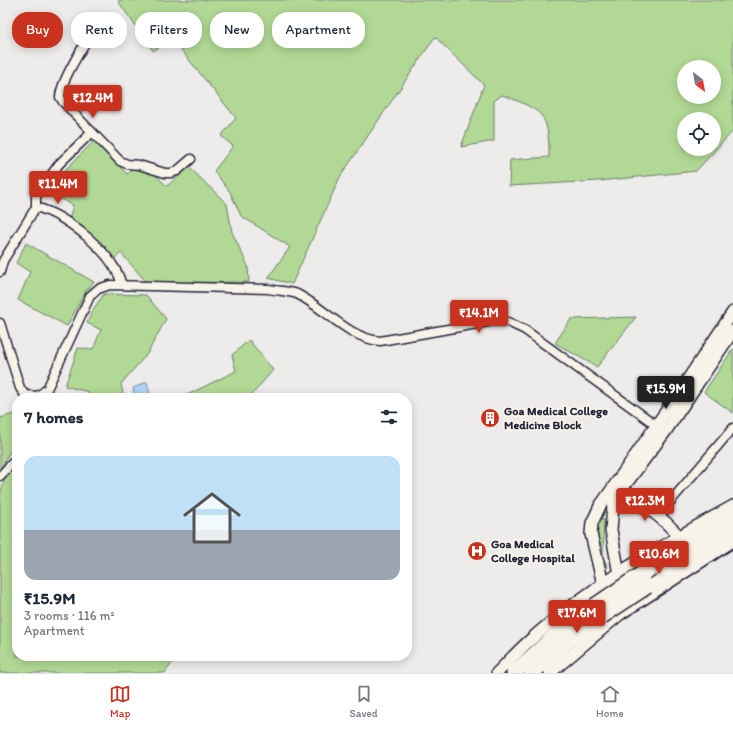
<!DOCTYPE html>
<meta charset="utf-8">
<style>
:root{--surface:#fff;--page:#f2f2f3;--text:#1f2937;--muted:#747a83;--line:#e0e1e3;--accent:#c8321e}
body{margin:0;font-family:Itim,sans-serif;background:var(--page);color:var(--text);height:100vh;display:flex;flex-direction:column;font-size:15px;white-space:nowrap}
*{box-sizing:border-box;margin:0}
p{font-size:13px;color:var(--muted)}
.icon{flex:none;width:22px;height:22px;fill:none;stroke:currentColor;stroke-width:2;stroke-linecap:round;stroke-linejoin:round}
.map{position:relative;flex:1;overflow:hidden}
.side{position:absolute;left:12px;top:393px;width:400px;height:268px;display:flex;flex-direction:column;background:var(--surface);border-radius:16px;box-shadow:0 2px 10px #0003}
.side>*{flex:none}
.top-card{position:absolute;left:12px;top:12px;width:400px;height:36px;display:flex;gap:8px}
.needle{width:26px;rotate:149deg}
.tools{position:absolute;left:677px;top:60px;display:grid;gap:8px}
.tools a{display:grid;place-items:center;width:44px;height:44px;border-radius:50%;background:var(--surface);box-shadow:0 2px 10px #0003;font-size:20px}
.price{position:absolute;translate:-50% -34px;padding:0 9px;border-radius:4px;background:var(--accent);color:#fff;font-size:13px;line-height:26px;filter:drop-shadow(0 1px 2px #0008)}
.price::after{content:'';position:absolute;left:50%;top:24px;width:12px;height:9px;margin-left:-6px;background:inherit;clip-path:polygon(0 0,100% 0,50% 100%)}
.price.on{background:#222;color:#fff}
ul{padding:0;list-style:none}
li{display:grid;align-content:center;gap:8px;height:212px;padding:0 12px}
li+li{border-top:1px solid var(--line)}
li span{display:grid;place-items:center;height:124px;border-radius:12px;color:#555}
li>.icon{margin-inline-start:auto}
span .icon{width:72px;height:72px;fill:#fffc;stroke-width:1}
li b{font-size:17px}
h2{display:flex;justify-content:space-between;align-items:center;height:48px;padding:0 12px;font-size:17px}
.tag{padding:0 14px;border-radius:16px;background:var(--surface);box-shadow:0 2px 10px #0003;font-size:14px;line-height:36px}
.tag.on{background:var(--accent);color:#fff}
.menu{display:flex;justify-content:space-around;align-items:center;height:56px;border-top:1px solid var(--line);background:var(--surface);font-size:11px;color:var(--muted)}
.menu a{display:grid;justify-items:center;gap:2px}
.menu .on{color:var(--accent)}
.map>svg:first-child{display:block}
</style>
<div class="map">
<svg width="733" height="673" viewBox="0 0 733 673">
<rect width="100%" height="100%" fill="#edeceb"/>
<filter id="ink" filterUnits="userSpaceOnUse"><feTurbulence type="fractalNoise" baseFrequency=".025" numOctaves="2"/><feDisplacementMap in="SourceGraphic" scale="8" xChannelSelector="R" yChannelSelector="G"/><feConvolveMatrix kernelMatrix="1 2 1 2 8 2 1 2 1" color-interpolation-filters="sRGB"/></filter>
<g filter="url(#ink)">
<g fill="#b1d894" stroke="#6a7d68" fill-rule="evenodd">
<path d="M120,0h613v131l-37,40 -97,10 -90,5 1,-26 39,-3c0,-12 0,-33 -8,-42 -8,-9 -28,-16 -39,-20l-8,6v40l-33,6 23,-62 -49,-48 -95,140 -48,107 -24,-6 22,-31 -49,-31 -11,-24 -16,-21 19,-25 -12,-10 15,-18 -63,-78 -20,11 -35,-50zM684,67h30v30h-30zM684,119h30v30h-30z"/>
<path d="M94,141l33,33 14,-13 26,25 22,-19 38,37 5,28 16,34 1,16 -102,1 -26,-30 -8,7 -23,-26 -21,-14 4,-15 -25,-12 15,-21z"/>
<path d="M26,243l68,39 -8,9 -19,35 -49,-26 12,-28 -14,-9z"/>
<path d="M104,294l42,1 20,24 -19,35 -26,30 3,14h-38l3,-6 -24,-6 13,-38 15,1 8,-19 -14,-7 7,-15z"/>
<path d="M636,317l-39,50 -42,-24 16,-24z"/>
<path d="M249,340l24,30 -24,28h-68l55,-27 -4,-16z"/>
<path d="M733,349v64l-29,-21z"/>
<path d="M17,413v28l-11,17 -6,13v-53z"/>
<path d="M17,465v191h160l-12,17h-165v-177l4,-16z"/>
<path d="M599,516l5,4 -1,37 5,10 -3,2 -17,-45z"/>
</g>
<path fill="#b1d4f9" stroke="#788dad" d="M147,382l4,16h-16l-2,-10z"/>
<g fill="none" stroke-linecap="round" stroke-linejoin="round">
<g stroke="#22223b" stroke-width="11">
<g id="street">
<path d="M98,22c-10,17 -37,57 -38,75l3,5 57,59 7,3 12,1 26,8h6l6,-2 14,-12"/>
<path d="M36,207v-11l23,-32 33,-32"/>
<path d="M0,272l3,-11 33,-54c31,9 78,46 86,78"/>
<path d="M0,323l20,65 5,7 1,3"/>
<path d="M25,395l13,1 9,-7 43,-93 8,-7 12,-4 159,4c9,2 20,2 28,5 28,14 51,44 83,47l114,-20 14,1 17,8 135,98"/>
<path d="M0,476l17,-18"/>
<path d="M658,516l75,-88"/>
</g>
</g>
<g stroke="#22223b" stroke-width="14">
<g id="secondary">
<path d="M609,498c9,2 20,3 28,6 17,6 30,19 42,32"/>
<path d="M636,604l-17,-30 -8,-44 2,-24 6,-13 46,-61 68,-101"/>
<path d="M620,614l-17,-30 -12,-50 1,-11 8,-17 10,-14 66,-95 57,-85"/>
<path d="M497,673c10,-10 20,-21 30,-30 62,-56 134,-97 206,-137"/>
<path d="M550,673l70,-59 113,-73"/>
</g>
</g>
<g stroke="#22223b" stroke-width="18">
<g id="highway">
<path d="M651,568l82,-51"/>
<path d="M647,586l86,-55"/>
<path d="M514,673l44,-40 37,-27"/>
<path d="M532,673l36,-32 34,-25"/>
</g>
</g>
<use href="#street" stroke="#f7f3e8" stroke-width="8"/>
<use href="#secondary" stroke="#f7f3e8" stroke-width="11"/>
<use href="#highway" stroke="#f7f3e8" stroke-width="15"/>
<g stroke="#22223b" stroke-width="18" stroke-linecap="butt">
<g id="highway-bridge">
<path d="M595,606l56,-38"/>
<path d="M602,616l45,-30"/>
</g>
</g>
<use href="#highway-bridge" stroke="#f7f3e8" stroke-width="15"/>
</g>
</g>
<defs>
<g id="building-disc" transform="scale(1)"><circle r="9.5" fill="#c8321e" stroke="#f7f3e8"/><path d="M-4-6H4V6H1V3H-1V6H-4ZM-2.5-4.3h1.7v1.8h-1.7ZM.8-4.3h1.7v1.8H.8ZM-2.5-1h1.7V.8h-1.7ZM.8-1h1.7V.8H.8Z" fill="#fff"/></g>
<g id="hospital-disc" transform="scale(1)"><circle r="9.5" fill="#c8321e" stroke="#f7f3e8"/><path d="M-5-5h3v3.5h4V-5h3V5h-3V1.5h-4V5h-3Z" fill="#fff"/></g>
</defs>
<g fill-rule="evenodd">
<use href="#building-disc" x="490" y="418"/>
<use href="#hospital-disc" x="477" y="551"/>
</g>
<g text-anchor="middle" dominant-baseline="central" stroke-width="4" stroke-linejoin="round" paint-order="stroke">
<g font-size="12" font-weight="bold" fill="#22223b" stroke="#f7f3e8" text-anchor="start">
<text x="504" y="411">Goa Medical College<tspan x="504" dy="14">Medicine Block</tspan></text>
<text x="491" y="544">Goa Medical<tspan x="491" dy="14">College Hospital</tspan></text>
</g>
</g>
</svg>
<div class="tools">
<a><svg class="needle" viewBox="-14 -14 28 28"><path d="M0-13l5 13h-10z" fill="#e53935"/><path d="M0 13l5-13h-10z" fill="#747a83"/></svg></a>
<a><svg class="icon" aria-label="locate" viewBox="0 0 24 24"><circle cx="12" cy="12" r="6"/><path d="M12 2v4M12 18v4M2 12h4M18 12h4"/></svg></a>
</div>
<b class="price" style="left:93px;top:119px">₹12.4M</b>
<b class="price" style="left:58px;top:205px">₹11.4M</b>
<b class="price" style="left:479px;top:334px">₹14.1M</b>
<b class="price on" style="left:666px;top:410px">₹15.9M</b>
<b class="price" style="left:645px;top:522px">₹12.3M</b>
<b class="price" style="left:659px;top:575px">₹10.6M</b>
<b class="price" style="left:577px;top:634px">₹17.6M</b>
<div class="top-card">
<a class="tag on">Buy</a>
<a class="tag">Rent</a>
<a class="tag">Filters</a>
<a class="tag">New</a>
<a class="tag">Apartment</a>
</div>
<section class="side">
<h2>7 homes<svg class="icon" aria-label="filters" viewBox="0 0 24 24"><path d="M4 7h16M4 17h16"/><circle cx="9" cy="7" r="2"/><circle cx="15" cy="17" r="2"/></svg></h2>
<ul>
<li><span style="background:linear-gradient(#bfe0f5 60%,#9aa5b1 0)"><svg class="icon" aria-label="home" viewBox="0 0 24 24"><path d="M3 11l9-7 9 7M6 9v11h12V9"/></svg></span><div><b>₹15.9M</b><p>3 rooms · 116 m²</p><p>Apartment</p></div></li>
</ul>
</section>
</div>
<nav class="menu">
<a class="on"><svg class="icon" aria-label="map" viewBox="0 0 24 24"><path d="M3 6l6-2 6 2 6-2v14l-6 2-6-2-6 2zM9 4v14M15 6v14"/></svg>Map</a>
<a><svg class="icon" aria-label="saved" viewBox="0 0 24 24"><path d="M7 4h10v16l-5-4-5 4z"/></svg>Saved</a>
<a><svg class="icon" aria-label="home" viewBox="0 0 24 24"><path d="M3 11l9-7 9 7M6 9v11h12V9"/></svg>Home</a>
</nav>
